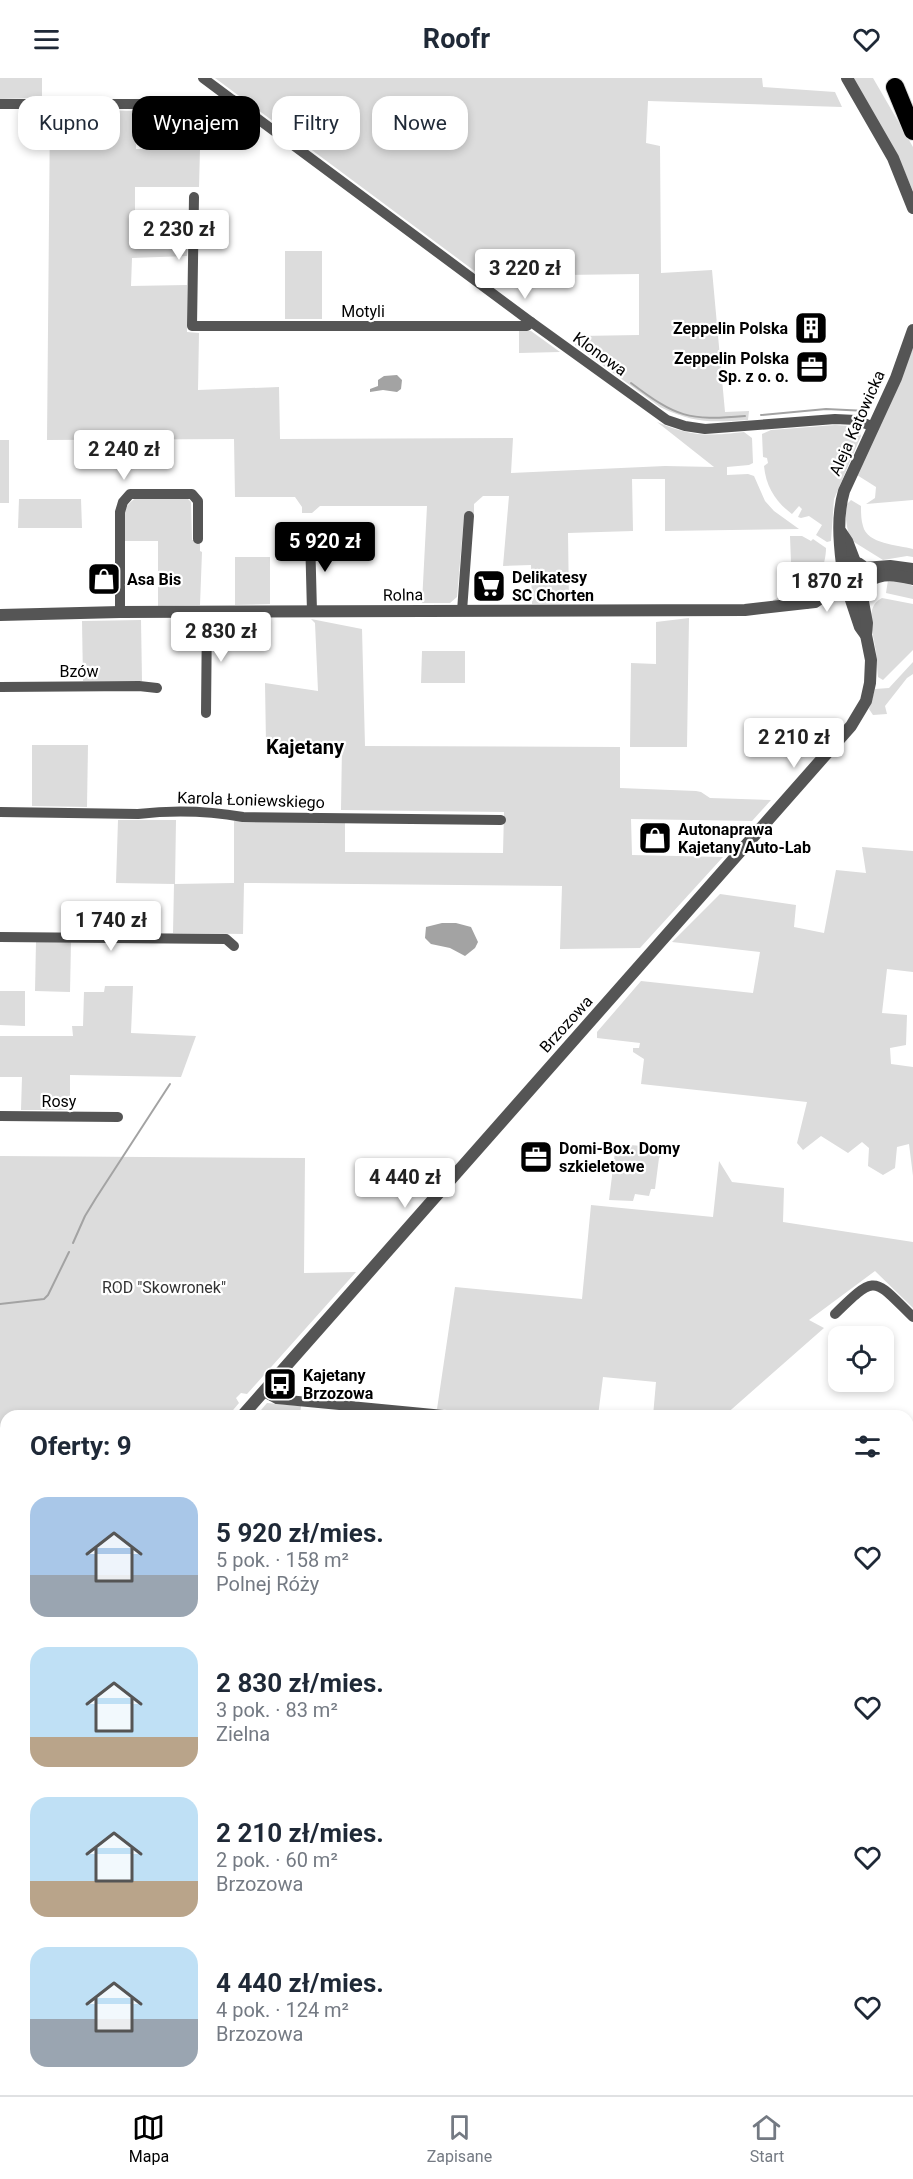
<!DOCTYPE html>
<html lang="pl">
<meta charset="utf-8">
<style>
:root{--surface:#fff;--page:#f2f2f3;--text:#1f2937;--muted:#747a83;--line:#e0e1e3;--accent:#000}
body{margin:0;font-family:Roboto,sans-serif;background:var(--page);color:var(--text);height:100vh;display:flex;flex-direction:column;font-size:22px;white-space:nowrap}
*{box-sizing:border-box;margin:0}
p{font-size:20px;color:var(--muted)}
.icon{flex:none;width:33px;height:33px;fill:none;stroke:currentColor;stroke-width:2;stroke-linecap:round;stroke-linejoin:round}
.map{position:relative;flex:1;overflow:hidden}
.drawer{position:absolute;left:0px;top:1332px;width:914px;height:686px;display:flex;flex-direction:column;background:var(--surface);border-radius:18px 18px 0 0;box-shadow:0 3px 9px #0003}
.drawer>*{flex:none}
.banner{position:absolute;left:18px;top:18px;width:600px;height:54px;display:flex;gap:12px}
.buttons{position:absolute;left:828px;top:1248px;display:grid;gap:12px}
.buttons a{display:grid;place-items:center;width:66px;height:66px;border-radius:12px;background:var(--surface);box-shadow:0 3px 9px #0003;font-size:30px}
.price{position:absolute;translate:-50% -51px;padding:0 14px;border-radius:6px;background:#fff;color:#222;font-size:20px;line-height:39px;filter:drop-shadow(0 2px 3px #0008)}
.price::after{content:'';position:absolute;left:50%;top:36px;width:18px;height:14px;margin-left:-9px;background:inherit;clip-path:polygon(0 0,100% 0,50% 100%)}
.price.selected{background:var(--accent);color:#fff}
ul{padding:0;list-style:none}
li{display:flex;align-items:center;gap:18px;height:150px;padding:0 30px}
li span{display:grid;place-items:center;flex:none;width:168px;height:120px;border-radius:18px;color:#555}
li>.icon{margin-inline-start:auto}
span .icon{width:72px;height:72px;fill:#fffc;stroke-width:1}
li b{font-size:26px}
h2{display:flex;justify-content:space-between;align-items:center;height:72px;padding:0 30px;font-size:26px}
.tag{padding:0 21px;border-radius:18px;background:var(--surface);box-shadow:0 3px 9px #0003;font-size:21px;line-height:54px}
.tag.selected{background:var(--accent);color:#fff}
header{display:flex;justify-content:space-between;align-items:center;height:78px;padding:0 30px;background:var(--surface);font-size:27px;font-weight:700}
.tabs{display:flex;justify-content:space-around;align-items:center;height:84px;border-top:2px solid var(--line);background:var(--surface);font-size:16px;color:var(--muted)}
.tabs a{display:grid;justify-items:center;gap:3px}
.tabs .selected{color:var(--accent)}
.map>svg:first-child{display:block}
</style>
<header><svg class="icon" aria-label="menu" viewBox="0 0 24 24"><path d="M4 6h16M4 12h16M4 18h16"/></svg>Roofr<svg class="icon" aria-label="heart" viewBox="0 0 24 24"><path d="M12 20l-8-8c-3-5 5-10 8-4 3-6 11-1 8 4z"/></svg></header>
<div class="map">
<svg width="913" height="2017" viewBox="0 0 913 2017">
<rect width="100%" height="100%" fill="#fff"/>
<g fill="#dcdcdc">
<path d="M0,0h42v20l-42,1z"/>
<path d="M215,0h547l1,9 72,5 7,15 -194,-6 -2,42 14,3 1,127 51,-3 13,142 24,-1 -1,9c-36,2 -53,4 -88,-13l-85,-62 5,-9 59,-1v-61l-147,2 -4,5z"/>
<path d="M852,0h21l40,69v44l-17,-39z"/>
<path d="M50,31l87,2 -1,38h64l-1,38h-64v33h52v36l-55,2 -1,28 56,-1v47l12,1 -1,57 81,-3 1,52 233,-1 -2,35 154,-7 49,1 -57,-45c35,15 51,14 87,10l8,6 1,25 -4,2 -22,2v8l21,-1 6,2 11,25 9,10 25,18 -134,2v-52h-33l1,52 -65,2 1,70 -37,1 -1,-39 -28,1 6,-70h-26l-9,8v13l-10,-1 -7,81 -7,6h-28l5,-97h-107l-8,7h-10v-6l-7,-10h-60l-1,-58 -187,1z"/>
<rect x="285" y="173" width="37" height="68"/>
<path d="M519,253h12l29,21 -41,1z"/>
<path d="M913,270v152l-47,4 9,-6 1,-11 -19,-12z"/>
<path d="M835,347l15,1 9,4 2,6 -27,63 -3,42 -4,1 -11,-7 6,-10 -13,-9 -8,2 -3,-1 4,-8 -3,-3 -7,8c-16,-12 -26,-27 -28,-48l4,-3 -1,-5 -4,-1 -1,-23 9,-4z"/>
<rect x="0" y="362" width="9" height="63"/>
<path d="M137,419l50,1 4,4 1,38h8v11l2,1 -2,53 -42,1v-65h-35c0,-20 -4,-32 14,-44z"/>
<path d="M19,421h62l1,29h-64z"/>
<path d="M851,422l10,6c0,6 0,14 2,20 4,18 35,19 50,23v8l-6,-1 -24,4 -29,-18h-3c-4,-13 -6,-23 -5,-37z"/>
<path d="M790,458h12l9,5 2,-2 13,9c0,15 -8,39 -20,46 -9,7 -22,6 -33,8v-2l15,-6 4,-5z"/>
<path d="M235,479h35v47l-35,1z"/>
<circle cx="851" cy="499" r="9"/>
<path d="M888,502h11l14,6v13l-27,-6z"/>
<path d="M882,520l31,6v46l-30,30 -5,-3c-1,-8 -1,-17 -2,-25 -2,-17 -13,-45 6,-54z"/>
<path d="M689,540l-2,129h-57l1,-84 25,1v-42z"/>
<path d="M311,541l51,10 3,117 255,1v41l76,3 5,1 9,6 61,2 -19,21 -121,-2 1,36 91,2 -83,91 -80,1 2,-63 -318,-3 -1,51 -70,-1 1,-49 -58,-1 2,-63h58l-1,64 59,-1v-62l111,1v30l158,1 1,-41 -163,-2 1,-64 -76,-2 -1,-61 53,8 -3,-68z"/>
<path d="M141,542l1,61h-59l-1,-60z"/>
<path d="M422,573h43v32h-44z"/>
<path d="M913,584v12l-6,4 -22,28 2,8 -14,1 -4,-6 6,-20 14,-1z"/>
<path d="M32,667h56l-1,62 -55,-1z"/>
<path d="M862,769l51,4v121l-26,-3 -5,44 25,2 -1,30 -16,3 1,16 22,3v109l-4,-32 -12,3 -2,21 -12,7 -15,-9 1,-18 -7,-6 -14,11 -27,-17 -18,14 -6,-7 10,-41 -166,-18 3,-25 -11,-7v-4h6l1,-5 -43,-5v-6l44,-51 112,12 7,-41 -88,-10 48,-48 76,11 -2,22 30,6 12,-63 30,3z"/>
<path d="M36,864h35l-1,50 -35,-1z"/>
<path d="M105,908h28l-2,47 65,3 -15,41 -111,-2v35h-49l1,-33h-22v-41h73l-1,-10h11l1,-34h20z"/>
<path d="M0,913h25v35l-25,-1z"/>
<path d="M616,1066l54,4 -1,7h-7l-3,3 -4,31h-4l-2,7 -14,-2 -2,7 -24,-1z"/>
<path d="M0,1078l305,2 -1,115 52,-1 -109,122 -6,-1 -5,5 3,5 -11,13h-222v250l-6,6z"/>
<path d="M719,1083l13,21 52,6 -1,34 130,20v66l-38,-37 -66,49 15,8 -100,88h-71l3,-34 -53,-5 -5,39h-91l-70,-7 18,-122 127,12 9,-94 122,12z"/>
<path d="M267,1325l34,3 -1,10h-44z"/>
<path d="M913,1489v528h-913v-368l6,6v357h902v-518z"/>
</g>
<g fill="#a3a3a3">
<path d="M397,297l5,5 -1,9 -4,3 -14,-2 -13,2v-3l8,-3v-6l6,-4z"/>
<path d="M442,845h14l15,4 7,15 -3,6 -10,8 -15,-8 -19,-4 -6,-6 1,-11z"/>
</g>
<g fill="none" stroke-linecap="round" stroke-linejoin="round">
<g stroke="#a3a3a3" stroke-width="2">
<path d="M631,305c45,34 57,38 114,33"/>
<path d="M761,337l65,-6 41,2"/>
<path d="M73,1165l12,-27 11,-18 74,-114"/>
<path d="M0,1226l44,-5 4,-4 21,-43"/>
</g>
<g stroke="#dbdbdb" stroke-width="20">
<path id="motorway" d="M895,9l18,44"/>
</g>
<g stroke="#555" stroke-width="10">
<path d="M203,0l328,244 136,98 18,6 20,3 130,-10 21,1 18,7"/>
<path d="M0,26h211l22,-4"/>
<path d="M194,119l-2,129h335l4,-4"/>
<path d="M310,457l2,77"/>
<path d="M462,533l7,-95"/>
<path d="M120,534v-100l3,-10 7,-8h62l6,7v38"/>
<path d="M0,609l139,-1 18,2"/>
<path d="M206,635l1,-101"/>
<path d="M0,734l138,2c34,-4 71,-3 105,3l258,3"/>
<path d="M0,859l226,2 8,7"/>
<path d="M0,1038l118,1"/>
<path d="M835,1236c42,-41 38,-36 78,3"/>
<path d="M264,1314l13,7 177,17"/>
</g>
<g stroke="#555" stroke-width="12">
<path d="M847,0l46,80 20,50"/>
<path d="M841,454l6,9 8,21"/>
<path d="M842,487c-3,-25 -5,-50 2,-74l52,-113 17,-48"/>
<path d="M864,490l26,-2 23,3"/>
<path d="M867,504c16,-10 29,-7 46,-3"/>
<path d="M849,516l11,33 5,7"/>
<path d="M806,525c7,-11 17,-17 27,-25 4,-4 5,-11 11,-14 23,-12 36,29 5,30l-10,-6 -4,-12"/>
<path d="M0,537l120,-3 625,-2 70,-8 16,-11 8,-3"/>
<path d="M242,1338l609,-690 15,-25 4,-18 1,-23 -5,-25 1,-12 -6,-32"/>
<path d="M0,1614l6,-7"/>
</g>
<use href="#motorway" stroke="#000" stroke-width="18"/>
</g>
<defs>
<g id="building-square" transform="scale(1.725)"><rect x="-9" y="-9" width="18" height="18" rx="4" fill="#000" stroke="#fff"/><path d="M-4-6H4V6H1V3H-1V6H-4ZM-2.5-4.3h1.7v1.8h-1.7ZM.8-4.3h1.7v1.8H.8ZM-2.5-1h1.7V.8h-1.7ZM.8-1h1.7V.8H.8Z" fill="#fff"/></g>
<g id="office-square" transform="scale(1.725)"><rect x="-9" y="-9" width="18" height="18" rx="4" fill="#000" stroke="#fff"/><path d="M-6-3h4V-5.5h4V-3h4V5H-6ZM-1-4.5V-3h2v-1.5ZM-6 0V1H6V0Z" fill="#fff"/></g>
<g id="shop-square" transform="scale(1.725)"><rect x="-9" y="-9" width="18" height="18" rx="4" fill="#000" stroke="#fff"/><path d="M-5-2.5h2.3a2.7 3.5 0 0 1 5.4 0H5L5.5 6h-11ZM-1.5-2.5h3a1.5 2.3 0 0 0-3 0Z" fill="#fff"/></g>
<g id="supermarket-square" transform="scale(1.725)"><rect x="-9" y="-9" width="18" height="18" rx="4" fill="#000" stroke="#fff"/><path d="M-6-5.5h2.5l.6 2H6L4.5 2H-2.5L-4.4-4H-6ZM-1.5 3.2a1.3 1.3 0 1 0 .1 0ZM3 3.2a1.3 1.3 0 1 0 .1 0Z" fill="#fff"/></g>
<g id="bus-square" transform="scale(1.725)"><rect x="-9" y="-9" width="18" height="18" rx="4" fill="#000" stroke="#fff"/><path d="M-5-6H5V4H4V6H2V4H-2V6H-4V4H-5ZM-3.5-4V0h7V-4ZM-3.5 1.2v1.5H-2V1.2ZM2 1.2v1.5H3.5V1.2Z" fill="#fff"/></g>
</defs>
<g fill-rule="evenodd">
<use href="#building-square" x="811" y="250"/>
<use href="#office-square" x="812" y="289"/>
<use href="#shop-square" x="104" y="501"/>
<use href="#supermarket-square" x="489" y="508"/>
<use href="#shop-square" x="655" y="760"/>
<use href="#office-square" x="536" y="1079"/>
<use href="#bus-square" x="280" y="1306"/>
</g>
<g text-anchor="middle" dominant-baseline="central" stroke-width="4.5" stroke-linejoin="round" paint-order="stroke">
<g font-size="16" fill="#000" stroke="#fff">
<text x="363" y="233">Motyli</text>
<text transform="translate(600 276) rotate(36)">Klonowa</text>
<text transform="translate(857 345) rotate(-66)">Aleja Katowicka</text>
<text transform="translate(403 517) rotate(-1)">Rolna</text>
<text x="79" y="593">Bzów</text>
<text transform="translate(251 722) rotate(2)">Karola Łoniewskiego</text>
<text transform="translate(566 946) rotate(-48)">Brzozowa</text>
<text x="59" y="1023">Rosy</text>
</g>
<g font-size="16" font-weight="bold" fill="#000" stroke="#fff" text-anchor="start">
<text x="788" y="250" text-anchor="end">Zeppelin Polska</text>
<text x="789" y="280" text-anchor="end">Zeppelin Polska<tspan x="789" dy="18">Sp. z o. o.</tspan></text>
<text x="512" y="499">Delikatesy<tspan x="512" dy="18">SC Chorten</tspan></text>
<text x="127" y="501">Asa Bis</text>
<text x="678" y="751">Autonaprawa<tspan x="678" dy="18">Kajetany Auto-Lab</tspan></text>
<text x="559" y="1070">Domi-Box. Domy<tspan x="559" dy="18">szkieletowe</tspan></text>
<text x="303" y="1297">Kajetany<tspan x="303" dy="18">Brzozowa</tspan></text>
</g>
<g font-size="16" fill="#333" stroke="#fff">
<text x="164" y="1209">ROD "Skowronek"</text>
</g>
<g font-size="20" font-weight="bold" fill="#000" stroke="#fff">
<text x="305" y="669">Kajetany</text>
</g>
</g>
</svg>
<div class="buttons">
<a><svg class="icon" aria-label="locate" viewBox="0 0 24 24"><circle cx="12" cy="12" r="6"/><path d="M12 2v4M12 18v4M2 12h4M18 12h4"/></svg></a>
</div>
<b class="price" style="left:179px;top:183px">2 230 zł</b>
<b class="price" style="left:525px;top:222px">3 220 zł</b>
<b class="price" style="left:124px;top:403px">2 240 zł</b>
<b class="price selected" style="left:325px;top:495px">5 920 zł</b>
<b class="price" style="left:827px;top:535px">1 870 zł</b>
<b class="price" style="left:221px;top:585px">2 830 zł</b>
<b class="price" style="left:794px;top:691px">2 210 zł</b>
<b class="price" style="left:111px;top:874px">1 740 zł</b>
<b class="price" style="left:405px;top:1131px">4 440 zł</b>
<div class="banner">
<a class="tag">Kupno</a>
<a class="tag selected">Wynajem</a>
<a class="tag">Filtry</a>
<a class="tag">Nowe</a>
</div>
<section class="drawer">
<h2>Oferty: 9<svg class="icon" aria-label="filters" viewBox="0 0 24 24"><path d="M4 7h16M4 17h16"/><circle cx="9" cy="7" r="2"/><circle cx="15" cy="17" r="2"/></svg></h2>
<ul>
<li><span style="background:linear-gradient(#a9c7e8 65%,#9aa5b1 0)"><svg class="icon" aria-label="home" viewBox="0 0 24 24"><path d="M3 11l9-7 9 7M6 9v11h12V9"/></svg></span><div><b>5 920 zł/mies.</b><p>5 pok. · 158 m²</p><p>Polnej Róży</p></div><svg class="icon" aria-label="heart" viewBox="0 0 24 24"><path d="M12 20l-8-8c-3-5 5-10 8-4 3-6 11-1 8 4z"/></svg></li>
<li><span style="background:linear-gradient(#bfe0f5 75%,#b9a48a 0)"><svg class="icon" aria-label="home" viewBox="0 0 24 24"><path d="M3 11l9-7 9 7M6 9v11h12V9"/></svg></span><div><b>2 830 zł/mies.</b><p>3 pok. · 83 m²</p><p>Zielna</p></div><svg class="icon" aria-label="heart" viewBox="0 0 24 24"><path d="M12 20l-8-8c-3-5 5-10 8-4 3-6 11-1 8 4z"/></svg></li>
<li><span style="background:linear-gradient(#bfe0f5 70%,#b9a48a 0)"><svg class="icon" aria-label="home" viewBox="0 0 24 24"><path d="M3 11l9-7 9 7M6 9v11h12V9"/></svg></span><div><b>2 210 zł/mies.</b><p>2 pok. · 60 m²</p><p>Brzozowa</p></div><svg class="icon" aria-label="heart" viewBox="0 0 24 24"><path d="M12 20l-8-8c-3-5 5-10 8-4 3-6 11-1 8 4z"/></svg></li>
<li><span style="background:linear-gradient(#bfe0f5 60%,#9aa5b1 0)"><svg class="icon" aria-label="home" viewBox="0 0 24 24"><path d="M3 11l9-7 9 7M6 9v11h12V9"/></svg></span><div><b>4 440 zł/mies.</b><p>4 pok. · 124 m²</p><p>Brzozowa</p></div><svg class="icon" aria-label="heart" viewBox="0 0 24 24"><path d="M12 20l-8-8c-3-5 5-10 8-4 3-6 11-1 8 4z"/></svg></li>
</ul>
</section>
</div>
<nav class="tabs">
<a class="selected"><svg class="icon" aria-label="map" viewBox="0 0 24 24"><path d="M3 6l6-2 6 2 6-2v14l-6 2-6-2-6 2zM9 4v14M15 6v14"/></svg>Mapa</a>
<a><svg class="icon" aria-label="saved" viewBox="0 0 24 24"><path d="M7 4h10v16l-5-4-5 4z"/></svg>Zapisane</a>
<a><svg class="icon" aria-label="home" viewBox="0 0 24 24"><path d="M3 11l9-7 9 7M6 9v11h12V9"/></svg>Start</a>
</nav>
